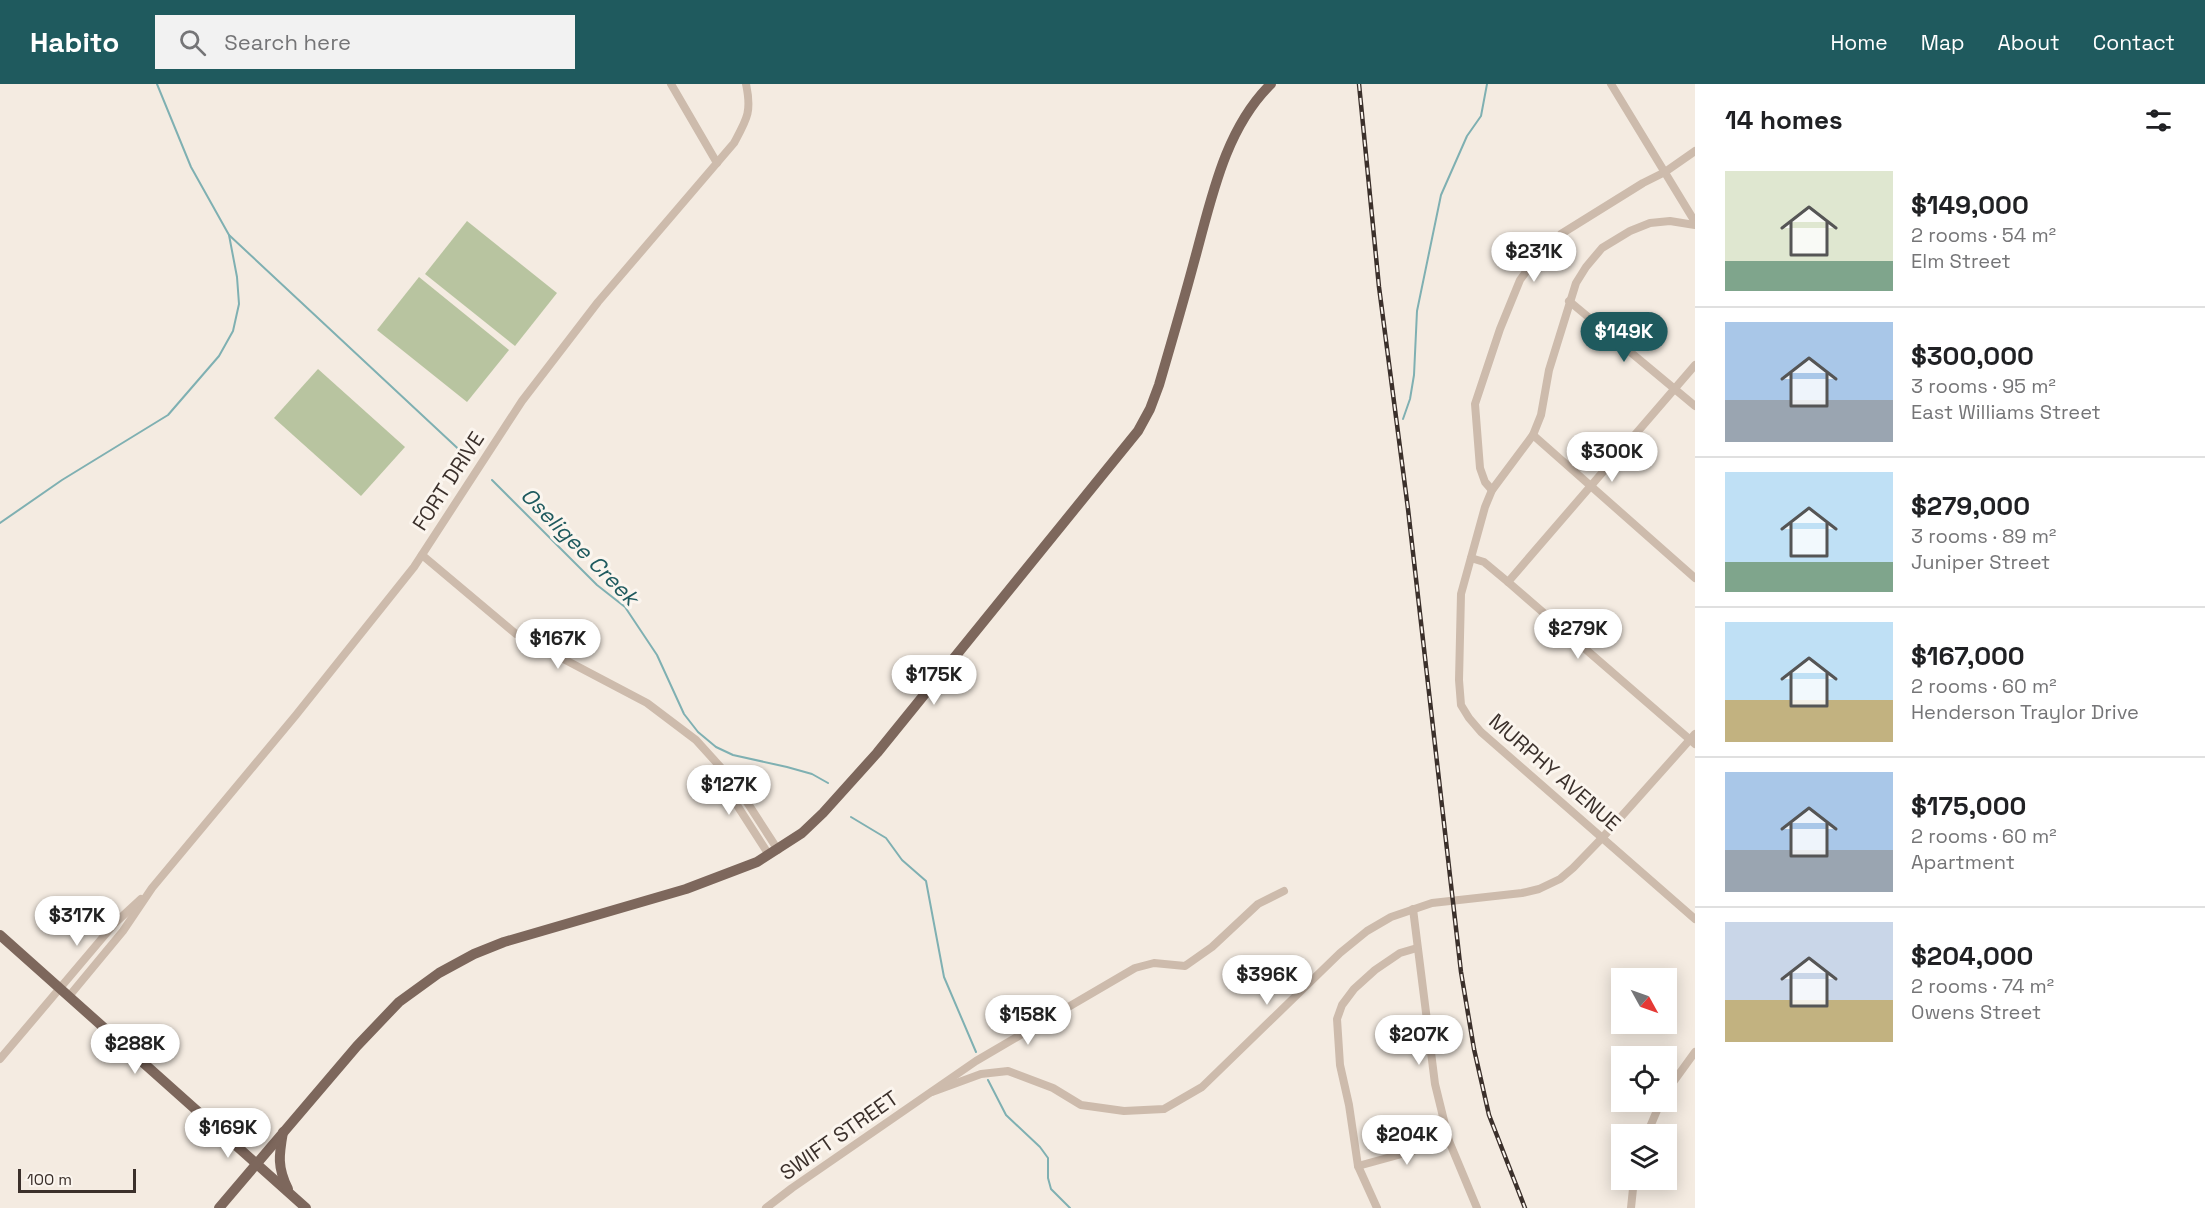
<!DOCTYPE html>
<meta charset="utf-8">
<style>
:root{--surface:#fff;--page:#f2f2f2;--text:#202124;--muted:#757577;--line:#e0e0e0;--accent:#1f5a5e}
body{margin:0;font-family:"Space Grotesk",sans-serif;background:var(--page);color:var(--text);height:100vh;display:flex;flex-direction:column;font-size:22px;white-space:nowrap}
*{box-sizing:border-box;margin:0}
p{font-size:20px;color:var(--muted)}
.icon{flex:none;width:33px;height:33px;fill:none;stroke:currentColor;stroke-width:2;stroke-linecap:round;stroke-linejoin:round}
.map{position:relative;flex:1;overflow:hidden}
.drawer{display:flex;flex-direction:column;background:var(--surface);width:510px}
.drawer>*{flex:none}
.needle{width:39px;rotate:130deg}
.fabs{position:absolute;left:1611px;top:884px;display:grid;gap:12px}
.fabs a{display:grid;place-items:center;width:66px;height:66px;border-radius:0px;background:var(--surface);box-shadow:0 3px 15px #0003;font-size:30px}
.scale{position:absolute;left:18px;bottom:15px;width:118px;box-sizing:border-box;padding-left:6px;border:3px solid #3b302b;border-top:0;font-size:16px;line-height:21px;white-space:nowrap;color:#3b302b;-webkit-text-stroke:4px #fbf5ee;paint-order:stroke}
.price{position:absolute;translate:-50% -51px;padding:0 14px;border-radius:21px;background:#fff;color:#222;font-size:20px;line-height:39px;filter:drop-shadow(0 2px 3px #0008)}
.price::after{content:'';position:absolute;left:50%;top:36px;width:18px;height:14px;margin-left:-9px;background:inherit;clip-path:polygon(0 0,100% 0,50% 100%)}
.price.active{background:var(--accent);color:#fff}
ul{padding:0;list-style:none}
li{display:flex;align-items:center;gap:18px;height:150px;padding:0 30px}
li+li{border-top:2px solid var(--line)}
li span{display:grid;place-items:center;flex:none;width:168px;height:120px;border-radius:0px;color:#555}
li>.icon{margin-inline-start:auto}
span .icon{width:72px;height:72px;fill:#fffc;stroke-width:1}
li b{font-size:26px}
h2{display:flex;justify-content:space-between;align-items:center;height:72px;padding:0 30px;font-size:26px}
header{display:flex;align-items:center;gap:36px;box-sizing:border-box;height:84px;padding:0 30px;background:var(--accent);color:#fff}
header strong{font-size:28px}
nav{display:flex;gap:33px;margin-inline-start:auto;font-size:21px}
.search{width:420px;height:54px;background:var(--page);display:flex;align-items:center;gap:15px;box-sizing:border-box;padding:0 21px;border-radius:0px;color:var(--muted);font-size:22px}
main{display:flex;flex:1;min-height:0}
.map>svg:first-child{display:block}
</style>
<header>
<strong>Habito</strong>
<div class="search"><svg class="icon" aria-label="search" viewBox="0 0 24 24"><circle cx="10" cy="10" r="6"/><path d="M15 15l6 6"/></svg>Search here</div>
<nav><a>Home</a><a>Map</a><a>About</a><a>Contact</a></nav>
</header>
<main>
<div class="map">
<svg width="1695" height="1124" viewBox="0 0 1695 1124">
<rect width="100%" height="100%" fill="#f4ebe1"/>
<g fill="#b8c4a0">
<path d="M467,137l90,72 -42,53 -90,-72z"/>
<path d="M419,193l90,73 -42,52 -90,-72z"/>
<path d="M318,285l87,78 -44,49 -87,-78z"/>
</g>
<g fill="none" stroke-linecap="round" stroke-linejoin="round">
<g stroke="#7fb0b2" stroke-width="2">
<path d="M229,151l238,222"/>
<path d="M1403,335l7,-20 4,-24 3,-64 24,-116 26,-59 14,-20 6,-32"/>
<path d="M492,396l105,105 28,22 32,48 27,59 14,18 18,15 17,8 54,12 25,7 16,9"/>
<path d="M0,439l62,-43 106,-65 51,-59 14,-25 6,-27 -2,-27 -8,-42 -38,-68 -34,-83"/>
<path d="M851,733l35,21 16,22 24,21 18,96 32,75"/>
<path d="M988,996l18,35 34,32 8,11v20l3,11 19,19"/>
</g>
<g stroke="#cdbbac" stroke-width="8">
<path d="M671,0l46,79"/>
<path d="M1611,0l84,138"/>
<path d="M1695,141l-25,-4 -20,2 -20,8 -28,17 -16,19 -10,16 -27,87 -8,45 -8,20 -41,55 -7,17 -24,87 -2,86 2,25 8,13 12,14 214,187"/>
<path d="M1569,217l126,105"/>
<path d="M1533,351l162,143"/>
<path d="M1492,406l-7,-8 -5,-14 -5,-64 25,-75 20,-49 14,-19 27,-27 82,-51 22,-11 30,-21"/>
<path d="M422,471l94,79 131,69 49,37 38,42 44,68"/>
<path d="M1471,474l13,4 24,20 187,162"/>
<path d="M1508,498l187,-217"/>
<path d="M718,684l8,20 43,67"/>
<path d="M1413,825l22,175 14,57 28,67"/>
<path d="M70,911l53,-64 29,-43 144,-173 118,-148 108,-166 76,-99 136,-159c13,-24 18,-31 12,-59"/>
<path d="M0,975l115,-136 26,-24"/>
<path d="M932,1008l49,-18 27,-3 45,17 28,17 43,6 40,-2 38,-22 138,-134 27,-22 24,-14 41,-14 90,-10 17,-4 21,-10 13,-11 30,-31 92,-103"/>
<path d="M1666,1008l29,-40"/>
<path d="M1647,1050l14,-33"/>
<path d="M1358,1082l91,-25"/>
<path d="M766,1124l26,-20 184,-127 159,-93 19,-5 31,3 27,-19 46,-43 26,-13"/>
<path d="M1377,1124l-19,-42 -9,-61 -9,-40 -3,-46 5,-14 12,-16 21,-19 25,-17 17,-5"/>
<path d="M1631,1124l3,-29"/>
</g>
<g stroke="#7d675c" stroke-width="10">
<path d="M0,851l306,273"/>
<path d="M283,1048c-4,23 -6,35 5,57"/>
<path d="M219,1124l138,-162 42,-44 40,-29 35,-19 30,-12 182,-53 71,-27 45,-29 21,-20 54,-60 261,-322 12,-22 9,-24c12,-41 24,-82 35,-123 17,-61 30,-132 77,-178"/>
</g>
<g stroke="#3b302b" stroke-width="4.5">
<path id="rail" d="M1359,0l20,203 29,222 53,463 13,77 15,66 36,93"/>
</g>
<use href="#rail" stroke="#fbf5ee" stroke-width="2" stroke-dasharray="7" stroke-linecap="butt"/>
</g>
<g text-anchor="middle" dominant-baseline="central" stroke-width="6" stroke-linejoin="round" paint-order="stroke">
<g font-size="21" fill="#3b302b" stroke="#fbf5ee">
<text transform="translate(448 397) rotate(-57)">FORT DRIVE</text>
<text transform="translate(1555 688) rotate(41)">MURPHY AVENUE</text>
<text transform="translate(839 1051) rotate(-35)">SWIFT STREET</text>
</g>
<g font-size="22" font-style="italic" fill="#1f5a5e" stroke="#fbf5ee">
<text transform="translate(580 462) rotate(45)">Oseligee Creek</text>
</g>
</g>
</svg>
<div class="fabs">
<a><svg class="needle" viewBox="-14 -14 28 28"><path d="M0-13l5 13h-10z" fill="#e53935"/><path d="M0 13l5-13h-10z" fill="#757577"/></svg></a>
<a><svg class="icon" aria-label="locate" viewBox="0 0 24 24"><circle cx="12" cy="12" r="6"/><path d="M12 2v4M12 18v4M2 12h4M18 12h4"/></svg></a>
<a><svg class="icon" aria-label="layers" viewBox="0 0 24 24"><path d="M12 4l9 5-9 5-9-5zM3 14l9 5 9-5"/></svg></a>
</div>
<div class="scale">100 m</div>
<b class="price" style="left:1534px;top:199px">$231K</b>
<b class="price active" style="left:1624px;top:279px">$149K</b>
<b class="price" style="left:1612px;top:399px">$300K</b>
<b class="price" style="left:1578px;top:576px">$279K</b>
<b class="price" style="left:558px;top:586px">$167K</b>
<b class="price" style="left:934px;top:622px">$175K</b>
<b class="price" style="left:729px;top:732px">$127K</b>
<b class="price" style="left:77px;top:863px">$317K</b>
<b class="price" style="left:1267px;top:922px">$396K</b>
<b class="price" style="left:1028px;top:962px">$158K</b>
<b class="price" style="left:1419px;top:982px">$207K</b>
<b class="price" style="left:135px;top:991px">$288K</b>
<b class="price" style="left:228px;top:1075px">$169K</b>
<b class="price" style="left:1407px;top:1082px">$204K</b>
</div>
<section class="drawer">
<h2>14 homes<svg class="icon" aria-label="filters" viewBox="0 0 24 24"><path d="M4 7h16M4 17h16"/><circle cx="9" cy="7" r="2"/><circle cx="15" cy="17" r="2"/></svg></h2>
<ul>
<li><span style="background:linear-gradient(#dfe7d0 75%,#7fa58c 0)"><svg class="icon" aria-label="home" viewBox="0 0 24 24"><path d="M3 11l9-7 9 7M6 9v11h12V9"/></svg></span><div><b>$149,000</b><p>2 rooms · 54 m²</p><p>Elm Street</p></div></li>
<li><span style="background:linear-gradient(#a9c7e8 65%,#9aa5b1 0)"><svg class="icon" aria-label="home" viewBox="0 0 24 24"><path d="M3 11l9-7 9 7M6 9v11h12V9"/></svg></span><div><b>$300,000</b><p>3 rooms · 95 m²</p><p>East Williams Street</p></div></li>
<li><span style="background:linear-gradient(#bfe0f5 75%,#7fa58c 0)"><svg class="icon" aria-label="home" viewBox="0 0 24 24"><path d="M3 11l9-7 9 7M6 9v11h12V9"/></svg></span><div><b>$279,000</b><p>3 rooms · 89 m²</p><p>Juniper Street</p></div></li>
<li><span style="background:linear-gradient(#bfe0f5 65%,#c2b280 0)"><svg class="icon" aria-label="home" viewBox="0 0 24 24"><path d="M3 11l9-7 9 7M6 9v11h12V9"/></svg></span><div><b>$167,000</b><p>2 rooms · 60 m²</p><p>Henderson Traylor Drive</p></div></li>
<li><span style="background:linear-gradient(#a9c7e8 65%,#9aa5b1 0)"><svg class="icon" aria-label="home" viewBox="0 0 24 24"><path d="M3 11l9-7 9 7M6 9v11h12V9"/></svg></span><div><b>$175,000</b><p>2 rooms · 60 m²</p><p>Apartment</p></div></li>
<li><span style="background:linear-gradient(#c9d6e8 65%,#c2b280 0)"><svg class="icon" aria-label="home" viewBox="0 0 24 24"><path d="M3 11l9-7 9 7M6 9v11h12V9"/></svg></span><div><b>$204,000</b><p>2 rooms · 74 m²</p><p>Owens Street</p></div></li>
</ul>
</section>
</main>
